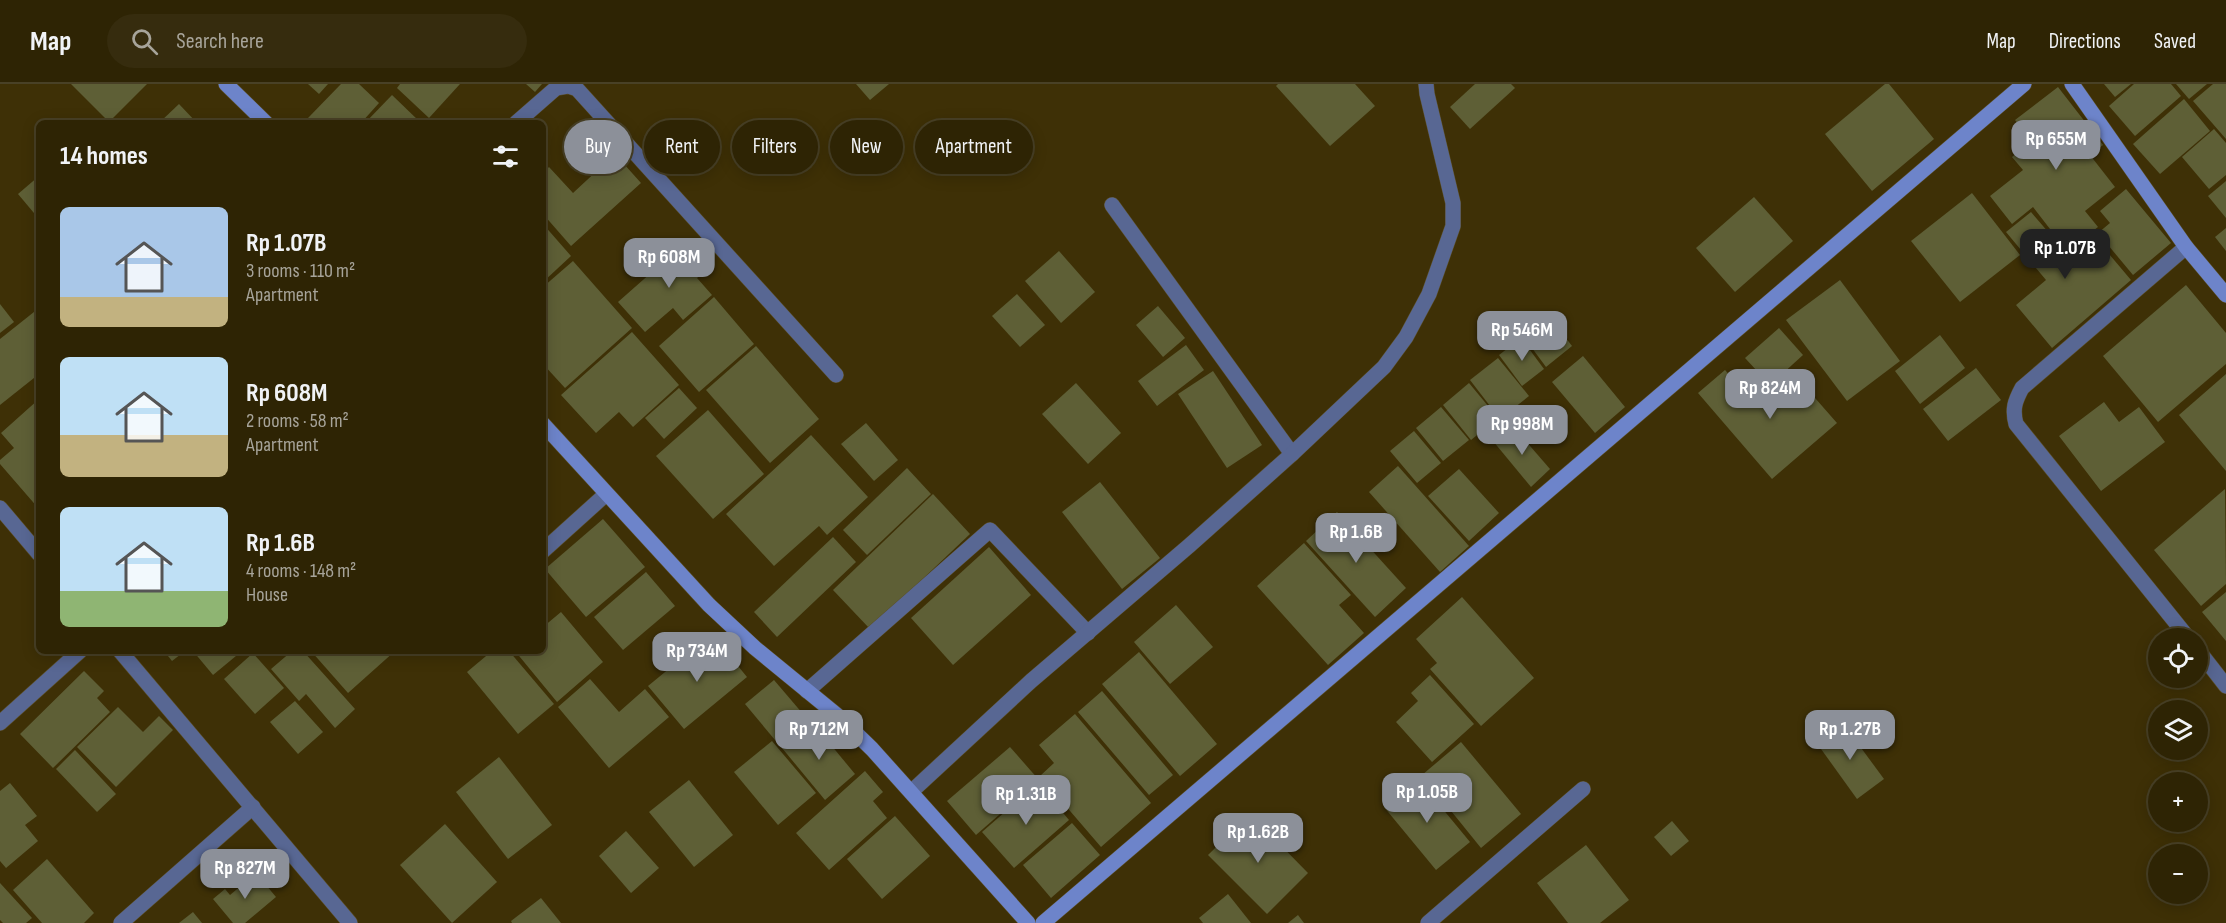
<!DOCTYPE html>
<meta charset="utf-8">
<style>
:root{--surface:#2e2404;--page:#362c0e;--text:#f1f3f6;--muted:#a7a49a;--line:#494126;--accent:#8c9099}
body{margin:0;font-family:"Sofia Sans Condensed",sans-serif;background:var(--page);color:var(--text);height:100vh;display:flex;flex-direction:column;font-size:22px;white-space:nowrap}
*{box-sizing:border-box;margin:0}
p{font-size:20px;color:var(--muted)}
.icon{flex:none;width:33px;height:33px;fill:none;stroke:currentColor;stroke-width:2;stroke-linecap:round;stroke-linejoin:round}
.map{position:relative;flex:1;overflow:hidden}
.sheet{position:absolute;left:36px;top:36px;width:510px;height:534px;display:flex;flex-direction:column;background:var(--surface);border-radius:9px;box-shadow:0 3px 15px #0003,0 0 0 2px var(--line)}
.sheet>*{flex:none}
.top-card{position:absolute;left:564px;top:36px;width:570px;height:54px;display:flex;gap:12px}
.tools{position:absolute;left:2148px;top:544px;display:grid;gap:12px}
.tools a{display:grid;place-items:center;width:60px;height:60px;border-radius:50%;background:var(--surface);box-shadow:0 3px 15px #0003,0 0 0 2px var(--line);font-size:30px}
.price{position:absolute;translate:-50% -51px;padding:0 14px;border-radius:12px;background:var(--accent);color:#fff;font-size:20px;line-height:39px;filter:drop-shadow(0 2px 3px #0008)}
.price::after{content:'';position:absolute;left:50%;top:36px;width:18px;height:14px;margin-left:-9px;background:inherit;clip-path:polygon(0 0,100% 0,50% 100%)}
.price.current{background:#222;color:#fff}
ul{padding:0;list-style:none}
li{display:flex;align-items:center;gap:18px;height:150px;padding:0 24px}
li span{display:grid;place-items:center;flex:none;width:168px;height:120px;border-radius:9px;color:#555}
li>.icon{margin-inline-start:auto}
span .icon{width:72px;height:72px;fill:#fffc;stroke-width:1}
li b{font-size:26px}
h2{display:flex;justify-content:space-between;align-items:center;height:72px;padding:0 24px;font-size:26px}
.tag{padding:0 21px;border-radius:27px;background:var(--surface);box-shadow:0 3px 15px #0003,0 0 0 2px var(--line);font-size:21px;line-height:54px}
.tag.current{background:var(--accent);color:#fff}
header{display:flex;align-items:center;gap:36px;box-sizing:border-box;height:84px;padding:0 30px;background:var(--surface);border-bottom:2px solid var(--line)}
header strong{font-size:28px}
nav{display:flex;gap:33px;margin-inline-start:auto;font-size:21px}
.search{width:420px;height:54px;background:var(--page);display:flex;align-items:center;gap:15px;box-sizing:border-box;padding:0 21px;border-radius:33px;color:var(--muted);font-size:22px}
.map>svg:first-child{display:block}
</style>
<header>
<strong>Map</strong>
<div class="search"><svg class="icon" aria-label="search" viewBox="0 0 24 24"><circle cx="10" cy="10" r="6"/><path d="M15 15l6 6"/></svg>Search here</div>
<nav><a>Map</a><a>Directions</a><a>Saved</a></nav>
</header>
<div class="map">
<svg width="2226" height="839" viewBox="0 0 2226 839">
<rect width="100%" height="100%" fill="#3e3006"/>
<g fill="#5e5f36">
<path d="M71,0h76l-38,38z"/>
<path d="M308,0h20l-9,10z"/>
<path d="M341,0h18l20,19 -18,20h-48l-5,-5z"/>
<path d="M400,0h60l-31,34 -32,-30z"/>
<path d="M526,0h16l-7,8z"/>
<path d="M856,0h33l-19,16z"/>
<path d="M1278,0h77l20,22 -45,40 -54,-60z"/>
<path d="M1475,0h36l4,4 -45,41 -20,-22z"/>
<path d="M1885,0h4l45,55 -62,52 -47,-57z"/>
<path d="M2104,0h27l-16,13z"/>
<path d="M2134,0h37l10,12 -46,40 -26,-30z"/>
<path d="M2176,0h31l-18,15z"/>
<path d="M2213,0h13v55l-33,-38z"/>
<path d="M2058,3l45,58 -13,10 25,32 -30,24 13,16 -31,24 -34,-44 -21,17 -22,-28 33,-26 -11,-13 19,-16 -16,-21z"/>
<path d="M392,11l28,27 -55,1z"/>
<path d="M2184,15l26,32 -50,43 -27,-30z"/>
<path d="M179,20l18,19h-38z"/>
<path d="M2214,45l12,14v32l-17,14 -27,-32z"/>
<path d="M615,70l26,29 -70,63 -28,-32v-41l6,-6 24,26z"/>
<path d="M39,92v43l-21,-25z"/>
<path d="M2226,97v37l-18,-22z"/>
<path d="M2126,105l45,54 -38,32 -35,-42 12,-10 -10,-12z"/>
<path d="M1972,109l48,62 -60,47 -49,-61z"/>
<path d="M1754,113l39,44 -58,51 -39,-44z"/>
<path d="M2031,128l37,43 25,-20 38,45 -79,68 -36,-43 30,-25 -40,-48z"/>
<path d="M543,140l28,32 -28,26z"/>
<path d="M2226,144v23l-11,-14z"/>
<path d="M686,158l23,26 -12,10 15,17 -29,25 -10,-12 -28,24 -27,-30z"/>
<path d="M1059,167l36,41 -34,31 -36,-42z"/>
<path d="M573,177l59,67 -67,60 -22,-24v-77z"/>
<path d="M1840,196l60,81 -53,40 -61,-81z"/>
<path d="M2186,201l40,48v31l-68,58 -55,-66z"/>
<path d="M1017,210l28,31 -25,22 -28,-31z"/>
<path d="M714,213l40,47 -55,48 -40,-46z"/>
<path d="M0,220l14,18 -14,11z"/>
<path d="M1158,222l27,32 -22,19 -27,-32z"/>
<path d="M39,224v66l-39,31v-66z"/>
<path d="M1549,232l23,30 -26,21 -23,-31z"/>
<path d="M1779,244l24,27 -33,30 -25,-27z"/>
<path d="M632,248l47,53 -46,42 -14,-15 -23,21 -35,-38z"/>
<path d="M1940,251l25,33 -45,36 -25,-33z"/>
<path d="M1521,254l23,31 -22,17 -23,-31z"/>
<path d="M1186,261l18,25 -47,36 -19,-25z"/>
<path d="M756,262l63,73 -49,44 -64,-73z"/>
<path d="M1583,272l42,51 -30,26 -43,-51z"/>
<path d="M1498,274l31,38 -29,23 -30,-39z"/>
<path d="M1976,284l25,32 -53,41 -25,-32z"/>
<path d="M1725,286l32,36 37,-32 43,49 -65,56 -74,-86z"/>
<path d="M1213,287l49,74 -35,23 -49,-74z"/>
<path d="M2226,290v97l-47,-56z"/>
<path d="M1076,299l45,50 -33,31 -46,-50z"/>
<path d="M1469,299l29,35 -27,22 -28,-35z"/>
<path d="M679,304l18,20 -33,31 -19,-21z"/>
<path d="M39,315v110l-39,-45v-4l14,-12 -13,-15z"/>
<path d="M2104,318l15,20 20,-15 26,35 -64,49 -42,-55z"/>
<path d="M1441,323l28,33 -26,21 -27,-33z"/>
<path d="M708,326l56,64 -51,45 -57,-63z"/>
<path d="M866,339l32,37 -24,21 -33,-37z"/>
<path d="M1512,341l38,44 -19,18 -38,-46z"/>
<path d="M1414,347l27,32 -24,20 -27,-32z"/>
<path d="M811,351l57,62 -41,38 -8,-9 -45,40 -48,-52z"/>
<path d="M1398,382l71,80 -29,26 -71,-80z"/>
<path d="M907,384l24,26 -64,61 -24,-25z"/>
<path d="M1459,385l40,44 -30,28 -41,-45z"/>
<path d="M1100,398l60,76 -38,31 -60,-77z"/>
<path d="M2225,405l1,95 -25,22 -47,-56z"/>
<path d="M933,410l37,40 -100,95 -37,-39z"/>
<path d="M1337,428l69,76 -31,29 -69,-76z"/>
<path d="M603,435l42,48 -59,50 -41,-48z"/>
<path d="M833,453l23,25 -79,75 -23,-25z"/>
<path d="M1304,459l47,52 -12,10 25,28 -36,32 -71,-79z"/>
<path d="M989,463l42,48 -78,70 -42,-47z"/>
<path d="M646,488l29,34 -52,44 -29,-33z"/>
<path d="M2226,508v49l-24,-29z"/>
<path d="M1462,513l72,81 -53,48 -51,-57 7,-6 -21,-24z"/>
<path d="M1176,521l37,42 -43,37 -36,-42z"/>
<path d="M561,528l42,50 -46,40 -42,-51h28v-24z"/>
<path d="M716,555l31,38 -63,52 -36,-43 39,-32 5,5z"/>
<path d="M164,567h21l-13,10z"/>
<path d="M193,567h49l-29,24z"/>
<path d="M292,567h11l52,58 -20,19 -29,-34 -7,7 -28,-32z"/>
<path d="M311,567h84l-47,42z"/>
<path d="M492,567h17l45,53 -36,30 -51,-62z"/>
<path d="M1139,568l78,92 -37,32 -78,-92z"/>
<path d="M253,569l31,35 -29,26 -31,-35z"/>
<path d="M84,587l20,20 -7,7 13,14 -57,56 -33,-34z"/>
<path d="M1430,591l44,49 -42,38 -36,-40 22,-21 -7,-8z"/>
<path d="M590,595l29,33 26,-23 24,28 -60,51 -51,-61z"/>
<path d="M774,596l35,41 -29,25 -35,-42z"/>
<path d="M1102,607l71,84 -24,20 -71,-83z"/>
<path d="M295,617l28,31 -25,22 -28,-32z"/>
<path d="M118,623l25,25 16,-16 14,14 -57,57 -39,-40z"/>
<path d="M1075,630l76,89 -50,44 -61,-71 14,-13 -15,-18z"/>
<path d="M812,638l43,52 -30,26 -43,-52z"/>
<path d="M1842,638l42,57 -27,20 -41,-57z"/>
<path d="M772,657l44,52 -38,32 -44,-53z"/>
<path d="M1461,658l60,72 -40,34 -59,-73z"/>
<path d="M1010,663l29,33 -63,55 -29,-34z"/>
<path d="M75,666l41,44 -19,18 -41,-43z"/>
<path d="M499,673l53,68 -44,34 -52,-67z"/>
<path d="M865,687l18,21 -10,9 14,17 -58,52 -33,-37z"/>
<path d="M1418,695l52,63 -34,28 -52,-63z"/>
<path d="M689,696l44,55 -39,32 -45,-55z"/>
<path d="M10,699l27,33 -12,9 13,16 -32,27 -6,-7v-70z"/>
<path d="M1038,699l31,37 -55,48 -32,-36z"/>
<path d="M1250,730l58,59 -41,41 -59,-59z"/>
<path d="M895,732l35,40 -48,43 -35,-40z"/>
<path d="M1672,737l17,20 -18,15 -17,-19z"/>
<path d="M1072,739l28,32 -49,43 -28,-33z"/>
<path d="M445,740l52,58 -45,41 -52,-58z"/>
<path d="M626,747l33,37 -28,25 -32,-37z"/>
<path d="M1586,761l43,55 -29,23h-32l-31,-40z"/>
<path d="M47,775l47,54 -10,10h-42l-29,-33z"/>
<path d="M256,789l20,24 -31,26h-12l-20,-24 12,-10 5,6z"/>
<path d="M0,799l32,35 -6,5h-23l-3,-3z"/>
<path d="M1228,810l23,29h-48l-4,-5z"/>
<path d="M541,814l20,25h-49l-1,-2z"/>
<path d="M193,828l9,11h-23z"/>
<path d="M1298,831l6,8h-16z"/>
</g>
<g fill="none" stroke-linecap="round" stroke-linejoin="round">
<g stroke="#5c4f28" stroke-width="16">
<g id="street">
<path d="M516,39l40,-35 12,-2 9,3 259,286"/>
<path d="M1112,121l180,249"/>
<path d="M2186,163l-164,141c-7,13 -10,21 -6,36l173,215"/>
<path d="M0,424l39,46"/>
<path d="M543,467l62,-56"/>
<path d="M2198,566l28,36"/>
<path d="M120,567l230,272"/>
<path d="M807,607l183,-161 98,103"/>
<path d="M0,639l80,-72"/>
<path d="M911,708l120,-111 159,-136 102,-91 92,-87 22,-30 23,-43 24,-68v-23l-26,-109 -1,-10"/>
<path d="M121,839l132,-116"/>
<path d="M1428,839l155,-134"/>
</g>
</g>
<g stroke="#5c4f28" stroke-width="16">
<g id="secondary">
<path d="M226,0l40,39"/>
<path d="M2072,0l114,163 40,48"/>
<path d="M543,340l166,181 46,43 83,68 34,33 156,174"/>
<path d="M1043,839l981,-839"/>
</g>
</g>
<use href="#street" stroke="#586793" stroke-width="15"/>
<use href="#secondary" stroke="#6d84ca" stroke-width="15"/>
</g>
</svg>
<div class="tools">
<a><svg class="icon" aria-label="locate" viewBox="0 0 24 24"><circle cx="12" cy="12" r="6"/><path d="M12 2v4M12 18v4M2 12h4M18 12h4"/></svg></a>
<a><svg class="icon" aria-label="layers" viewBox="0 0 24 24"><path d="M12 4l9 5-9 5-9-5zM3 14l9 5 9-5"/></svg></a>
<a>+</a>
<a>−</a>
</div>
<b class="price" style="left:2056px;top:87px">Rp 655M</b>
<b class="price current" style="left:2065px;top:196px">Rp 1.07B</b>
<b class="price" style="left:669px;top:205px">Rp 608M</b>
<b class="price" style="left:1522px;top:278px">Rp 546M</b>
<b class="price" style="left:1770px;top:336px">Rp 824M</b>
<b class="price" style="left:1522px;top:372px">Rp 998M</b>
<b class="price" style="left:1356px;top:480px">Rp 1.6B</b>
<b class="price" style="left:697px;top:599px">Rp 734M</b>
<b class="price" style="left:819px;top:677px">Rp 712M</b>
<b class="price" style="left:1850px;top:677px">Rp 1.27B</b>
<b class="price" style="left:1427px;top:740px">Rp 1.05B</b>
<b class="price" style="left:1026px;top:742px">Rp 1.31B</b>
<b class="price" style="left:1258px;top:780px">Rp 1.62B</b>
<b class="price" style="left:245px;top:816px">Rp 827M</b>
<div class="top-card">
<a class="tag current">Buy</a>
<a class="tag">Rent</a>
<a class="tag">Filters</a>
<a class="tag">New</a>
<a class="tag">Apartment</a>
</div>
<section class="sheet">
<h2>14 homes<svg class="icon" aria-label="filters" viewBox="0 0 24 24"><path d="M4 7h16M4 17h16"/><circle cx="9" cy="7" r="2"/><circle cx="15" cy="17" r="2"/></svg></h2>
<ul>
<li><span style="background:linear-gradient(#a9c7e8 75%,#c2b280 0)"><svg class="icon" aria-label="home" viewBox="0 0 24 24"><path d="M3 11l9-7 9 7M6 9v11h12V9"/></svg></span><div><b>Rp 1.07B</b><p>3 rooms · 110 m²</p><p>Apartment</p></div></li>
<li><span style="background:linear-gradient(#bfe0f5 65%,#c2b280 0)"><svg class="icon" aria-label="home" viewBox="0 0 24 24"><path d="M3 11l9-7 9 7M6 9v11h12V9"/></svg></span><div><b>Rp 608M</b><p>2 rooms · 58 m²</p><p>Apartment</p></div></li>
<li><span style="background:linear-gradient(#bfe0f5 70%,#8fb573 0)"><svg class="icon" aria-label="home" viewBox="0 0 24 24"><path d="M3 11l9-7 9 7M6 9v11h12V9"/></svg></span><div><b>Rp 1.6B</b><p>4 rooms · 148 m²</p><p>House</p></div></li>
</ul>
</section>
</div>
